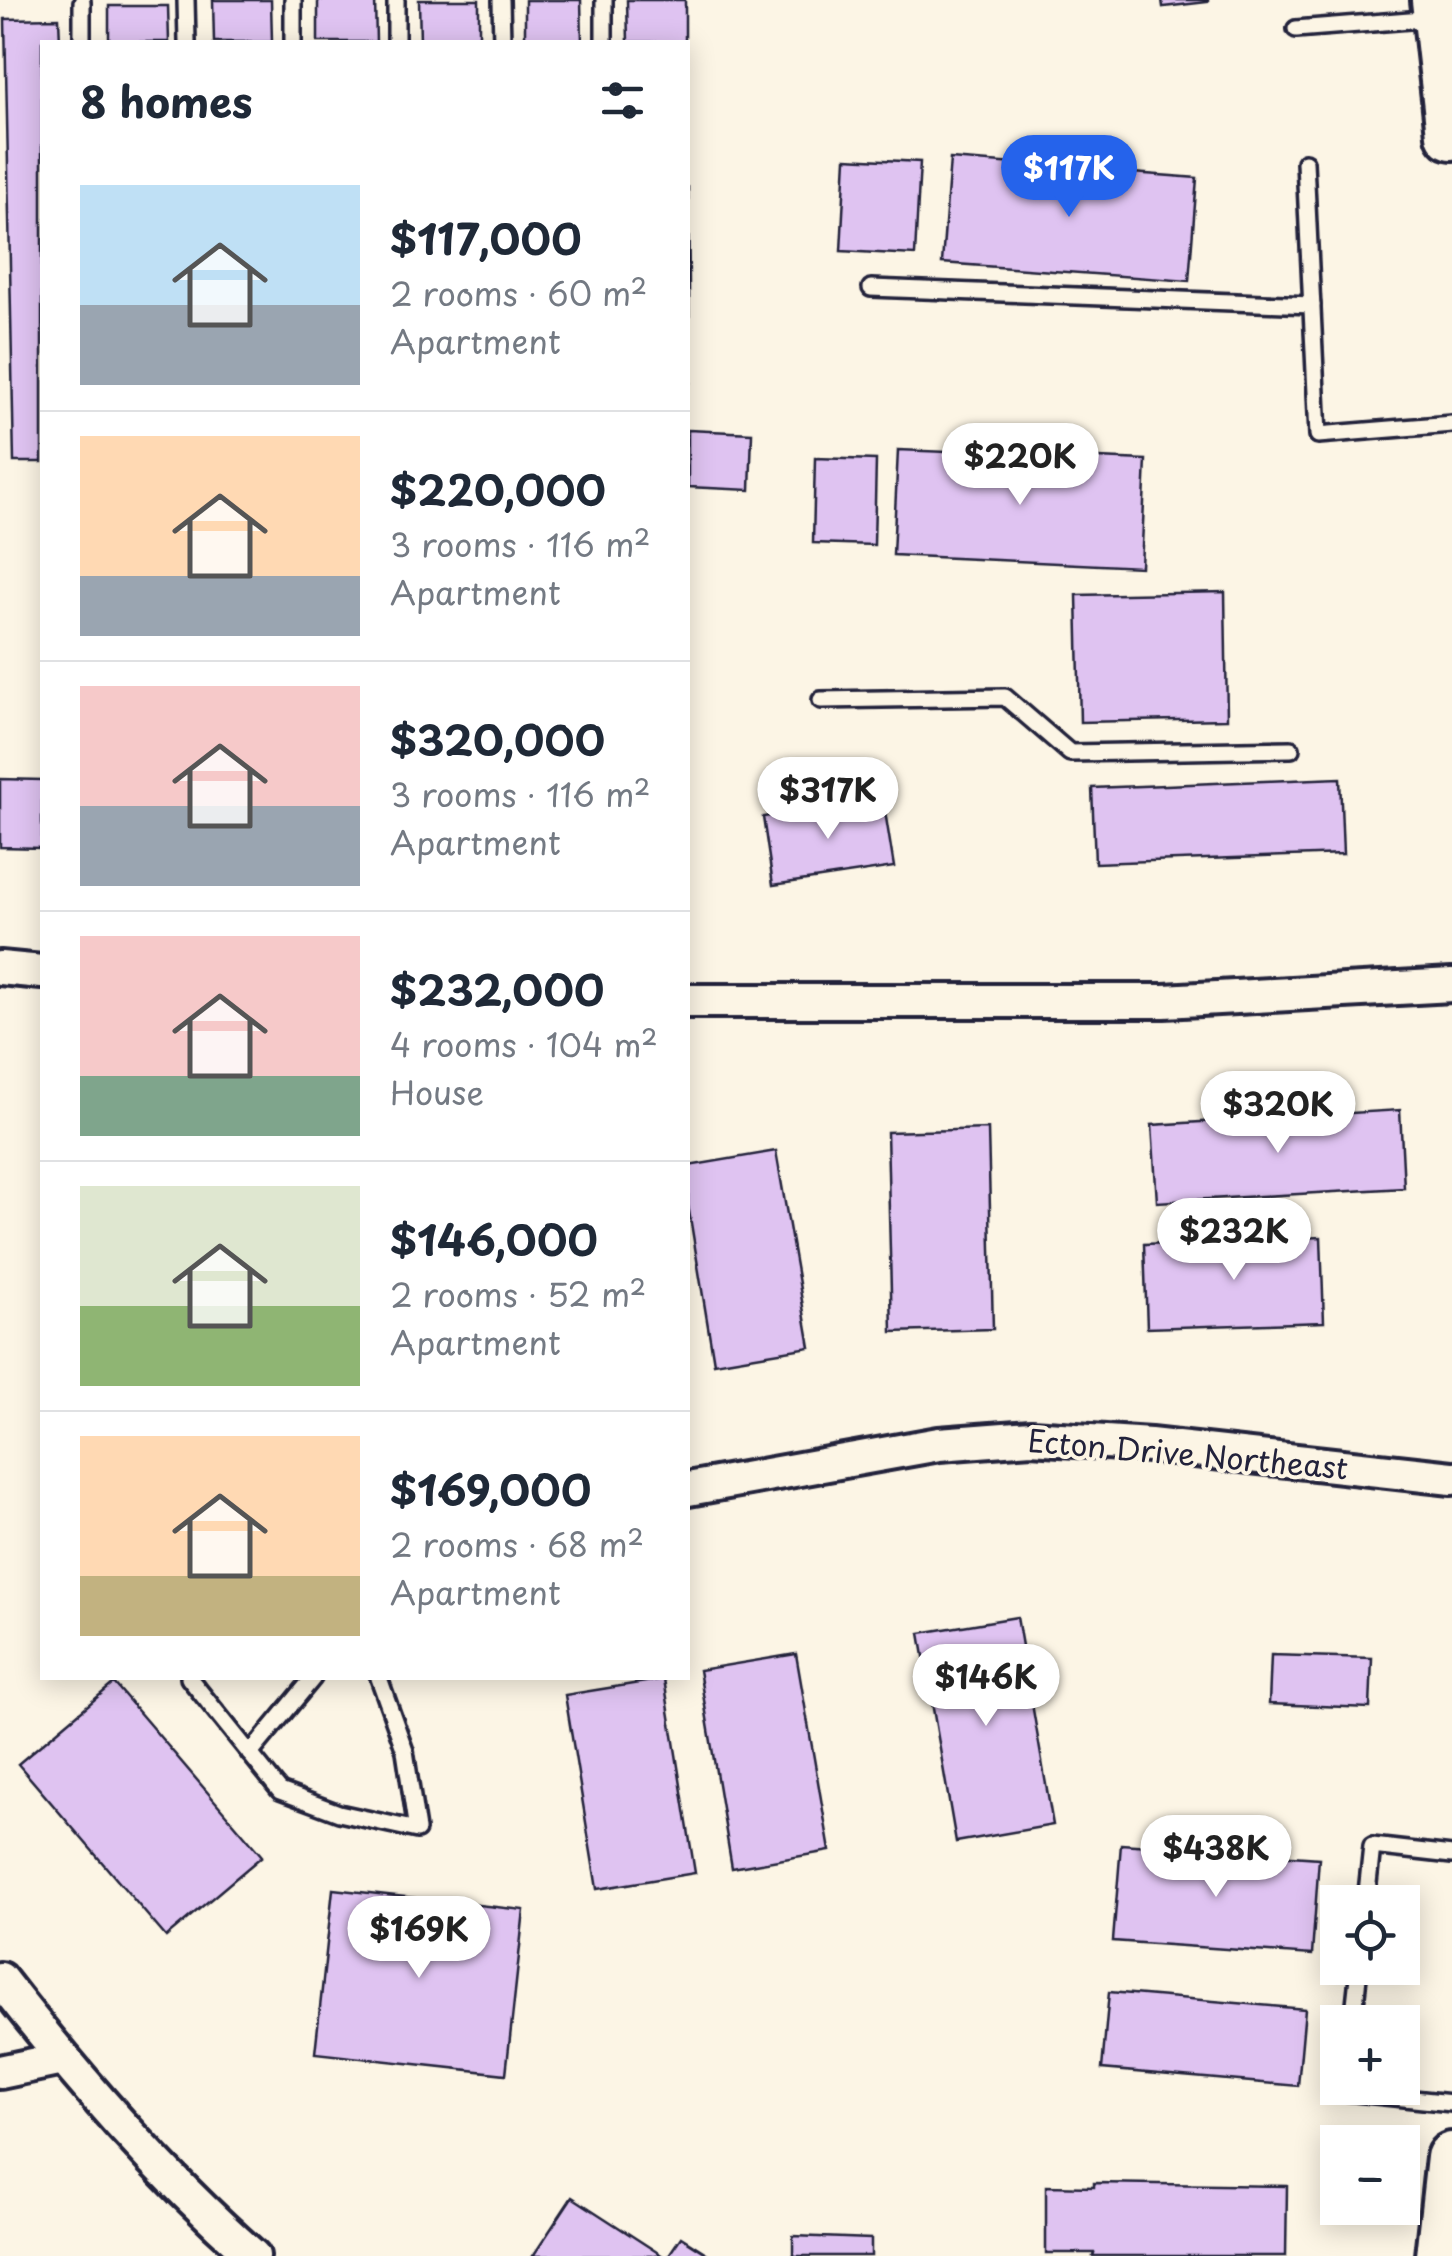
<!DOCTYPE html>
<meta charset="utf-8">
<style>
:root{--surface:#fff;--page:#f2f2f3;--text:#1f2937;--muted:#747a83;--line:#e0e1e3;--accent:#2563eb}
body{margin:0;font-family:"Playpen Sans",sans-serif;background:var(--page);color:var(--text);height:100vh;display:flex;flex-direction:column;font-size:38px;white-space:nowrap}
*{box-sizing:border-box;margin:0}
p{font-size:32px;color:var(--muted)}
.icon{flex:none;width:55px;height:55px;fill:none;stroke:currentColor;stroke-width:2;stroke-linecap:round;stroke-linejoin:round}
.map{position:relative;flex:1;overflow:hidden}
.details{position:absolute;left:40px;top:40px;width:650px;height:1640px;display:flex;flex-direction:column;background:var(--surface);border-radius:0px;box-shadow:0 5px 25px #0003}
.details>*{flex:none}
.fabs{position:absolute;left:1320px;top:1885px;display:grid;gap:20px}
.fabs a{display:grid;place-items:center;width:100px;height:100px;border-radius:0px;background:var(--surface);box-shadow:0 5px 25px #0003;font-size:50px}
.price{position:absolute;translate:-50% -85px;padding:0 22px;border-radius:35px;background:#fff;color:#222;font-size:32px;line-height:65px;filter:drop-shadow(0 2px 5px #0008)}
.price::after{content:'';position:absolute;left:50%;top:60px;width:30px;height:22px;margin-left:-15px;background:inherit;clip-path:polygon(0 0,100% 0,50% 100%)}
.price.on{background:var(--accent);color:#fff}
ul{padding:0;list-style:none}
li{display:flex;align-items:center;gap:30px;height:250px;padding:0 40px}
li+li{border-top:2px solid var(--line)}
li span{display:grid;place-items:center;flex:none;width:280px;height:200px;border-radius:0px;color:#555}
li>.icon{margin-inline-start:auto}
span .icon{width:120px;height:120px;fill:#fffc;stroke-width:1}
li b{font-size:42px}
h2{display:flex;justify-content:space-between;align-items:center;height:120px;padding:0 40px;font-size:42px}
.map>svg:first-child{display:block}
</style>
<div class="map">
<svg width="1452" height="2256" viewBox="0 0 1452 2256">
<rect width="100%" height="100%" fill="#fcf5e5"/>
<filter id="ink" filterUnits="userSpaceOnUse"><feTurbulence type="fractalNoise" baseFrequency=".01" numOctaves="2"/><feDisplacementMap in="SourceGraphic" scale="20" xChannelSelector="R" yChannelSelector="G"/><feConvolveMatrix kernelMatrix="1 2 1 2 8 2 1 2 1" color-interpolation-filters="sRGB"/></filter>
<g filter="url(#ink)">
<g fill="#dfc3f1" stroke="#22223b" stroke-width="2.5">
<path d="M213,0h58l1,42h-58z"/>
<path d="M318,0h57l1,42h-58z"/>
<path d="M419,0h60v42h-59z"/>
<path d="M525,0h56l1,42h-57z"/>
<path d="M627,0h58v42h-57z"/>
<path d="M1162,0h46v2l-45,5z"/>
<path d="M109,6h59l1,36h-60z"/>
<path d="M59,18l1,24h-18v420h-28l-9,-443z"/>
<path d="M846,158l74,4 -5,93 -74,-4z"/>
<path d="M950,159l247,19 -8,103 -247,-18z"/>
<path d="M688,186l2,196h-2z"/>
<path d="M688,430l64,3 -2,57 -62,-3z"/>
<path d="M898,450l248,10 -5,107 -248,-12z"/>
<path d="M815,458l61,2 -2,85 -61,-2z"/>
<path d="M1225,592l2,127 -147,3 -3,-127z"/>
<path d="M1340,778l3,76 -248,9 -3,-75z"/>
<path d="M0,779l42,1v68l-42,-1z"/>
<path d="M883,799l11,68 -121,18 -10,-68z"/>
<path d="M1400,1110l4,78 -247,14 -5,-77z"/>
<path d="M988,1129l5,200 -101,3 -5,-200z"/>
<path d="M776,1151l34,196 -96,16 -26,-158v-39z"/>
<path d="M1321,1237l3,85 -177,6 -3,-84z"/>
<path d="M1017,1617l36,208 -97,17 -36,-209z"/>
<path d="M796,1654l34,197 -98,17 -33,-198z"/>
<path d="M1271,1655l101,3 -2,50 -101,-4z"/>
<path d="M664,1679l31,194 -98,16 -32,-194z"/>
<path d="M114,1683l148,173 -96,81 -148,-173z"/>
<path d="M1121,1844l198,14 -7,97 -199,-14z"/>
<path d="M333,1889l191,21 -18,164 -191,-21z"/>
<path d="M1109,1992l196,17 -7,77 -196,-17z"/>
<path d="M1094,2183l193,3 -1,70h-193l1,-3h-48v-67l48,1z"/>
<path d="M572,2197l91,59h-130z"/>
<path d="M793,2236l78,3v17h-78z"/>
<path d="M681,2237l30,19h-43z"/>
</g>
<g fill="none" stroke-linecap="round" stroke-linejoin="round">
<g stroke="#22223b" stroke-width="22">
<g id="service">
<path d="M186,0l1,42"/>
<path d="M293,0v42"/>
<path d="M396,0v42"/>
<path d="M501,0l1,42"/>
<path d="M604,0v42"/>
<path d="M82,2v40"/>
<path d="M1296,29l139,-11"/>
<path d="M1305,162l13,273 134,-11"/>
<path d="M871,288l441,17"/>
<path d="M821,700l184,-3 65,56 221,-4"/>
<path d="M189,1678l91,113 59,22 78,17 -12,-79 -26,-73"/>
<path d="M250,1754l63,-76"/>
<path d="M1366,1902l6,-56 80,9"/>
<path d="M1353,2022l6,-54"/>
<path d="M1347,2088l-1,4 106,11"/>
</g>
</g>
<g stroke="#22223b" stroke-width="40">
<g id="minor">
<path d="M0,968l42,4"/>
<path d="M688,1001h476l288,-16"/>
<path d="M688,1489l251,-45 92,-7 119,8 302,33"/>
<path d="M0,1979c77,99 159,194 253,277"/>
<path d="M0,2072l62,-13"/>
</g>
</g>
<g stroke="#22223b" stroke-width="58">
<g id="primary">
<path d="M1437,0l15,134"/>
<path d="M1441,2256l11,-98"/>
</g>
</g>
<use href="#service" stroke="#fcf5e5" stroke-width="15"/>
<use href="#minor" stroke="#fcf5e5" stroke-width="32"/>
<use href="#primary" stroke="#fcf5e5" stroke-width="50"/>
</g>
</g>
<g text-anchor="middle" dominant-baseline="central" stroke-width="8" stroke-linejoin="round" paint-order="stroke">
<g font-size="30" fill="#22223b" stroke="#fcf5e5">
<text transform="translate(1188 1453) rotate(5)">Ecton Drive Northeast</text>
</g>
</g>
</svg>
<div class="fabs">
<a><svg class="icon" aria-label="locate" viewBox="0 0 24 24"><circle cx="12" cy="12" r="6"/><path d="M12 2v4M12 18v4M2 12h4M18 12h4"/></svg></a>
<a>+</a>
<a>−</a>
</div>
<b class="price on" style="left:1069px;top:220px">$117K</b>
<b class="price" style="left:1020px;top:508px">$220K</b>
<b class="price" style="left:828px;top:842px">$317K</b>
<b class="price" style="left:1278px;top:1156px">$320K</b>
<b class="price" style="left:1234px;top:1283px">$232K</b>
<b class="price" style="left:986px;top:1729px">$146K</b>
<b class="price" style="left:1216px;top:1900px">$438K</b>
<b class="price" style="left:419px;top:1981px">$169K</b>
<section class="details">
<h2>8 homes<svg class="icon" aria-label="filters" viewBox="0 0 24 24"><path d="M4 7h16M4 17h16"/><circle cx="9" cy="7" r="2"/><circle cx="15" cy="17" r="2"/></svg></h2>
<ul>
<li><span style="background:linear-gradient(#bfe0f5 60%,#9aa5b1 0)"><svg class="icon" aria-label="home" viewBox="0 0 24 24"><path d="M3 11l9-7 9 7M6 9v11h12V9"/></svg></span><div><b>$117,000</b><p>2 rooms · 60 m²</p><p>Apartment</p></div></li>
<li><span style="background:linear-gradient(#ffd9b3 70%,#9aa5b1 0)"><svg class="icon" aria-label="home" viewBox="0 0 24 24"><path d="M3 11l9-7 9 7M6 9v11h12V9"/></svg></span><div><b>$220,000</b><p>3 rooms · 116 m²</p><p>Apartment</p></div></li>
<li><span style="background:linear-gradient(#f6c9c9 60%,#9aa5b1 0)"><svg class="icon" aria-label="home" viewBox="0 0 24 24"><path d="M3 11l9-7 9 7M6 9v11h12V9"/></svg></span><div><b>$320,000</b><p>3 rooms · 116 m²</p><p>Apartment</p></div></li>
<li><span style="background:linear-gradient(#f6c9c9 70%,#7fa58c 0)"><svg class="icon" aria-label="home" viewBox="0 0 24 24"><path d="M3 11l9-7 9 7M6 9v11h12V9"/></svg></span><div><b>$232,000</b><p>4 rooms · 104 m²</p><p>House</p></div></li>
<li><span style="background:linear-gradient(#dfe7d0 60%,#8fb573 0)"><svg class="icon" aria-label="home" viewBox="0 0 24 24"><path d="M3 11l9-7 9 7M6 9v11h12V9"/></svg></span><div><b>$146,000</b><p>2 rooms · 52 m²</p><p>Apartment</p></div></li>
<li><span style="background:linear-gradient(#ffd9b3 70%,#c2b280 0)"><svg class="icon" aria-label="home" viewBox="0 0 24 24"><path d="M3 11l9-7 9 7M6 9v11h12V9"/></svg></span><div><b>$169,000</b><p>2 rooms · 68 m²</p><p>Apartment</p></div></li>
</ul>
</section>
</div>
